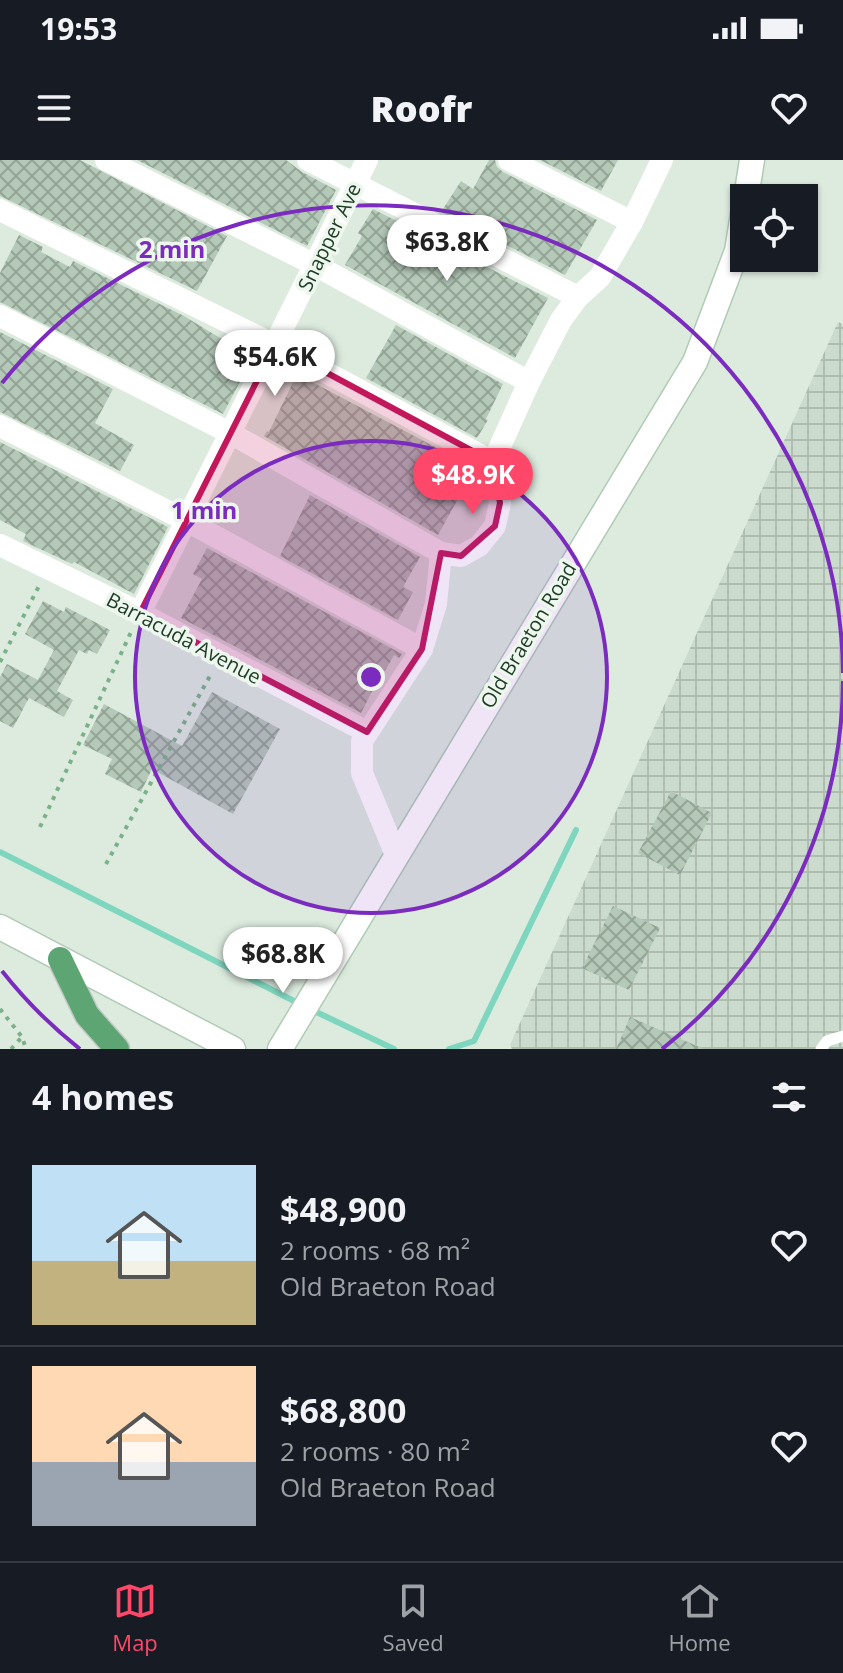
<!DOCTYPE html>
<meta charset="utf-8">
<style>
:root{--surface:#171b24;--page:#242831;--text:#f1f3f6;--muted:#9ea1a6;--line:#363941;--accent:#ff4769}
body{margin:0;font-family:"Open Sans",sans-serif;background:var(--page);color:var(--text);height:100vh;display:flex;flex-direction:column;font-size:30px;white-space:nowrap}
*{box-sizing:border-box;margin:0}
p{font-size:26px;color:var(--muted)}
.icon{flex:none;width:44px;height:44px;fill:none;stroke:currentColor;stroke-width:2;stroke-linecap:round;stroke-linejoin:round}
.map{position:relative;height:889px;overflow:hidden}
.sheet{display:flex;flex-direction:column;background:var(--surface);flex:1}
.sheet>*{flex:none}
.tools{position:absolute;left:730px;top:24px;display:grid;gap:16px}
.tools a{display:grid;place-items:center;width:88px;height:88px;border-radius:0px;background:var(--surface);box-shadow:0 2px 6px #0004;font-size:40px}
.price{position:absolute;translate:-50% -68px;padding:0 18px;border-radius:28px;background:#fff;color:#222;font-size:26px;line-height:52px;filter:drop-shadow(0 2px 4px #0008)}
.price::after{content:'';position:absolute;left:50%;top:48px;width:24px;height:18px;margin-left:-12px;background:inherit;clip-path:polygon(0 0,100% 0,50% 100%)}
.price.active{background:var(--accent);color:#fff}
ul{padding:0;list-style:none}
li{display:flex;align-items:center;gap:24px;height:200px;padding:0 32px}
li+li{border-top:2px solid var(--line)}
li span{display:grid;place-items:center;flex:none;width:224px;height:160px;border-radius:0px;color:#555}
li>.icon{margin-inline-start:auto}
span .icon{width:96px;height:96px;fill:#fffc;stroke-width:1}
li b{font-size:34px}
h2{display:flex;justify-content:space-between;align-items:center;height:96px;padding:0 32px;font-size:34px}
.status{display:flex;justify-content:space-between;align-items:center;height:56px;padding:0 40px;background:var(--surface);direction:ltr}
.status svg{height:22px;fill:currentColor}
header{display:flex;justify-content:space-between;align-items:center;height:104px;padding:0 32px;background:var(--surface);font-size:36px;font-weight:800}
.dock{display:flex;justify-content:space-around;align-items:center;height:112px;border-top:2px solid var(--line);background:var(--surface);font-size:22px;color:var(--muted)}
.dock a{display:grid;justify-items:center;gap:4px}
.dock .active{color:var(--accent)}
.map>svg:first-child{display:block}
</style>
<div class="status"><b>19:53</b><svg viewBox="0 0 49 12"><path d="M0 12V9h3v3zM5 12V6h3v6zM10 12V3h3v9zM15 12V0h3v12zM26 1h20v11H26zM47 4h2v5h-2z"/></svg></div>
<header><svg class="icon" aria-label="menu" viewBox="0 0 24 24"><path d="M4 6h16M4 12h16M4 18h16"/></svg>Roofr<svg class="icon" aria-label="heart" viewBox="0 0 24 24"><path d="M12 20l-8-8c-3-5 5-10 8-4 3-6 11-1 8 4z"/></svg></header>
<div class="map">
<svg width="843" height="889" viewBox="0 0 843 889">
<defs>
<pattern id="industrial-grid" width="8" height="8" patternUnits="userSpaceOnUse" patternTransform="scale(2)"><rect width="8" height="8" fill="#cbdbcd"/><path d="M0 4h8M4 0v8" fill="none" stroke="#aebdb0"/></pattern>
<pattern id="building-cross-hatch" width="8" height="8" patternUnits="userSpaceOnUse" patternTransform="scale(2)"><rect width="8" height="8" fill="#b5c9b9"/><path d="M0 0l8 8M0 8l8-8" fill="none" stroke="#93a496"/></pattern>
</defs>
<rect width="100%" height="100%" fill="#ddebdf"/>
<path fill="url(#industrial-grid)" d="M838,162l5,2v725h-331l-2,-4z"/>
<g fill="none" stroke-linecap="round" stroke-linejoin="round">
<g stroke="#7fd6be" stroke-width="6">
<path d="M0,692l300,152"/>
<path d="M310,849l84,40"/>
<path d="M449,889l25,-8 102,-211"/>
</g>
</g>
<g fill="url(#building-cross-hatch)">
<path d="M0,0h80l147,76 -30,55 -197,-95z"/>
<path d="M137,0h149l16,12 34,18 -29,56z"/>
<path d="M489,0h6l2,7 6,5 94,48 -32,55 -124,-63 20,-31 12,8z"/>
<path d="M540,0h78l-17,31z"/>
<path d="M373,49l175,89 -33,60 -170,-93 17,-29 -4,-3z"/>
<path d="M19,75l24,12 -2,5 29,15 3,-6 111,55 41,25 -1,3 28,15 -29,55 -223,-112v-29z"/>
<path d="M396,165l107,59 -17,35 2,1 -11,18 -111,-60z"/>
<path d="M0,172l113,57 -18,34 39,22 -14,26 -120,-59z"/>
<path d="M297,214l178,94 -37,67 -174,-99 3,-5 2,1z"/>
<path d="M0,282l168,85 -34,67 -60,-32 -2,2 -49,-23 3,-7 -26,-14z"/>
<path d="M310,335l110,62 -17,30 10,5 -15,28 -118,-64z"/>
<path d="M207,388l195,106 -3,4 -5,-3 -9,16 -2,-1 -22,43 -180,-95 21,-39 -9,-5z"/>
<path d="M43,441l21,11 2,-5 44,23 -13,24 -8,-4 -2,4 -8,-4 -22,41 16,9 -9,17 -35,-19 -16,30 -13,-7v-44l7,-13 31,16 16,-30 -29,-16z"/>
<path d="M212,532l68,37 -47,85 -81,-45 -11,23 -36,-18 7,-15 -29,-14 21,-41 78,42z"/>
<path d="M671,631l41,22 -32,62 -42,-22z"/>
<path d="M613,746l47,22 -31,62 -47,-22z"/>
<path d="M630,857l74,32h-88z"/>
</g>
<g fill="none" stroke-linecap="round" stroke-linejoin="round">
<g stroke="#afcbb5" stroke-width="27">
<g id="secondary">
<path d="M746,38l6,-38"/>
<path d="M0,767l233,122"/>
<path d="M280,889l415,-687 42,-111 7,-43"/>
</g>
</g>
<g stroke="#c0c8c2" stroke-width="27">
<path id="primary" d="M60,799l27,56 30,34"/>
</g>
<g stroke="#7ab188" stroke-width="4" stroke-dasharray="4 6" stroke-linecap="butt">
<path d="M0,502l39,-76"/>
<path d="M40,667l92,-197"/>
<path d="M106,704l105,-190"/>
<path d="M0,849l22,28 4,12"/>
<path d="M11,889l11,-12"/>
</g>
<path stroke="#fff" stroke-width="11" d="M821,889l6,-8 16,-5"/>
<g stroke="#fff" stroke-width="22">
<path d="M106,0l209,105 214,117"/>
<path d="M308,0l270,137"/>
<path d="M509,0l123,62"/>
<path d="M0,50l275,135 218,117"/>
<path d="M0,156l232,118 209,119"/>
<path d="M0,266l187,95 235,128"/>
<path d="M0,385l140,68 227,119"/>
<path d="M140,453l227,-453"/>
<path d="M396,695l-34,-82v-32l60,-92 14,-45 5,-51 20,3 18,-10 16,-20 5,-23 -7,-41 36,-80 32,-62 17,-23 22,-20 32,-55 30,-62"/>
</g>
<use href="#secondary" stroke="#fff" stroke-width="24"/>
<use href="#primary" stroke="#5da573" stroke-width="24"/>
</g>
<path fill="#c2185b" fill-opacity="0.2" stroke="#c2185b" stroke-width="6" stroke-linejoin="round" d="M275,185l218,117 7,41 -5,23 -34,30 -20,-3 -19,96 -55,83 -227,-119z"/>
<circle cx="371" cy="517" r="236" fill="#7b2cbf" fill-opacity=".12"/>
<g fill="none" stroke="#7b2cbf" stroke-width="4">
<circle cx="371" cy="517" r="236"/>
<path d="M843 521A472 472 0 0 1 662 889M80 889A472 472 0 0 1 2 811M2 223A472 472 0 0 1 843 513"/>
</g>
<g text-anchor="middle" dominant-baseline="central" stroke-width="7" stroke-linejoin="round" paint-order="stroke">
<g font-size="20" fill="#1d3b26" stroke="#eef7ee">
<text transform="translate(329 77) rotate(-64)">Snapper Ave</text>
<text transform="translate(528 475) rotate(-59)">Old Braeton Road</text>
<text transform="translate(184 478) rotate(28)">Barracuda Avenue</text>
</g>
</g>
<circle cx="371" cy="517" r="12" fill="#7b2cbf" stroke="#eef7ee" stroke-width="4"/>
<g font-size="24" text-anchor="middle" font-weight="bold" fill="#7b2cbf" stroke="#eef7ee" stroke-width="7" stroke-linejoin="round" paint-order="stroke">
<text x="172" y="98">2 min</text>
<text x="204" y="359">1 min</text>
</g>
</svg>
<div class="tools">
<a><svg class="icon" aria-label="locate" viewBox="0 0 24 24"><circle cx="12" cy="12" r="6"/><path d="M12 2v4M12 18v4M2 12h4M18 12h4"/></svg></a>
</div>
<b class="price" style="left:447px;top:123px">$63.8K</b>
<b class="price" style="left:275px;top:238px">$54.6K</b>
<b class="price active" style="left:473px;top:356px">$48.9K</b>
<b class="price" style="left:283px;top:835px">$68.8K</b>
</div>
<section class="sheet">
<h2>4 homes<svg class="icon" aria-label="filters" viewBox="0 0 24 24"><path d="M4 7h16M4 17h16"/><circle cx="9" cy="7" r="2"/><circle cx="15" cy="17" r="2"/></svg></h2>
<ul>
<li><span style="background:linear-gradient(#bfe0f5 60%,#c2b280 0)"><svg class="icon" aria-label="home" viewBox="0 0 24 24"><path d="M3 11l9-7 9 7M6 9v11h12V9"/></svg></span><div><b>$48,900</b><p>2 rooms · 68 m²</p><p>Old Braeton Road</p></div><svg class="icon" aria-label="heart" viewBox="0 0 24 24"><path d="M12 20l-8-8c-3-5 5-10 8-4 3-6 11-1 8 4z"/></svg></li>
<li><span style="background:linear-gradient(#ffd9b3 60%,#9aa5b1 0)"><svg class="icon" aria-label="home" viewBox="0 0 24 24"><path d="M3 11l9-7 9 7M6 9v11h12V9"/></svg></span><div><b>$68,800</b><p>2 rooms · 80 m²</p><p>Old Braeton Road</p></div><svg class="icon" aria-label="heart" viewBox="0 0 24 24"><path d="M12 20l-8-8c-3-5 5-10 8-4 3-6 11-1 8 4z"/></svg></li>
</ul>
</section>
<nav class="dock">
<a class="active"><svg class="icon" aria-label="map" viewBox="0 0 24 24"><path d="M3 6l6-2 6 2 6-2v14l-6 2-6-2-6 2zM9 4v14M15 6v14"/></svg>Map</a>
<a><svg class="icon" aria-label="saved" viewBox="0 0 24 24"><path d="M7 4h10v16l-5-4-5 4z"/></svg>Saved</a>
<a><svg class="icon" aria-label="home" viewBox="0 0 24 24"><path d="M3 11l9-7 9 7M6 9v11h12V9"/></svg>Home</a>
</nav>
